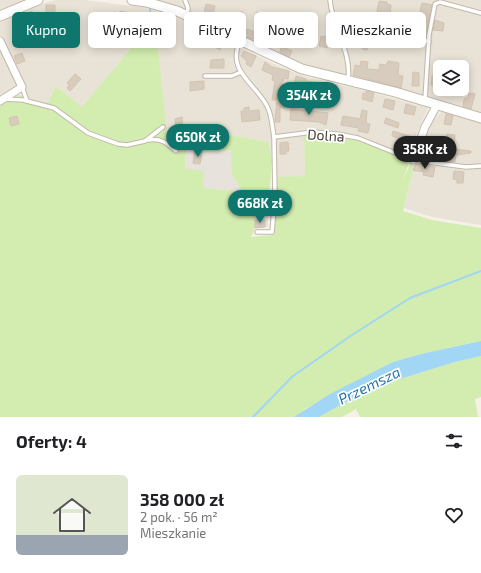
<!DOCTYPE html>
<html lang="pl">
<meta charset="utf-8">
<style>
:root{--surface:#fff;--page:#f6f6f6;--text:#202124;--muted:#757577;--line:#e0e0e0;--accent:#0f766e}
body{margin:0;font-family:"Exo 2",sans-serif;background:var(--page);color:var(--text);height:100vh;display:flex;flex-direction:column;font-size:15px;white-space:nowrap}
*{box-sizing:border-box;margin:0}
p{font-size:13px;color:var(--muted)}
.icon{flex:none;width:22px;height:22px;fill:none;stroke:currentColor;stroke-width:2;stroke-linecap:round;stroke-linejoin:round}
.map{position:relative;height:417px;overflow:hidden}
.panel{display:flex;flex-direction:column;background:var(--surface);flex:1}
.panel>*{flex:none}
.top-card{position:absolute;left:12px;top:12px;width:457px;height:36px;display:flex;gap:8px}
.fabs{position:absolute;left:433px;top:60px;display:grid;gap:8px}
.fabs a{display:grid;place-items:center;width:36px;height:36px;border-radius:6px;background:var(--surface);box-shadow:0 2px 10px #0003;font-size:20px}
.price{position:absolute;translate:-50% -34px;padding:0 9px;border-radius:14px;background:var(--accent);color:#fff;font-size:13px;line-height:26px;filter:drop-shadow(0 1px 2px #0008)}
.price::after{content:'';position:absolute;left:50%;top:24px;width:12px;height:9px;margin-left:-6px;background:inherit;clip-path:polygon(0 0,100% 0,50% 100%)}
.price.current{background:#222;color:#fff}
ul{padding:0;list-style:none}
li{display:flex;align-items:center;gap:12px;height:100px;padding:0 16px}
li+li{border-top:1px solid var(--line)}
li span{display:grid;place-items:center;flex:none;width:112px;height:80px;border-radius:6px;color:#555}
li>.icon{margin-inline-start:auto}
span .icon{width:48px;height:48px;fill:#fffc;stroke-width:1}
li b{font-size:17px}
h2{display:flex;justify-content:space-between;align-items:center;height:48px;padding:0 16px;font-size:17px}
.tag{padding:0 14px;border-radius:6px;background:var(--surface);box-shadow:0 2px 10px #0003;font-size:14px;line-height:36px}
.tag.current{background:var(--accent);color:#fff}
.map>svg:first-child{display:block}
</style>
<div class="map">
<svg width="481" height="417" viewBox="0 0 481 417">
<rect width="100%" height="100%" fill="#f5f1e8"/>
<g fill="#e9e2d6" fill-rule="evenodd">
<path d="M0,0h27l-27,12z"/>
<path d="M56,0h28l58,7 34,10 105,50 26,10 56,13 65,18 -21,48 -49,-21 -29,-4h-25l1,45 -29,1 -8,-35 -60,-11 -18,-1 -1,2 -22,2 -11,-104 -15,-7 -13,29 -46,55 -26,-21 -9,19 -16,-5 -13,-13 -18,11v-78l37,-15z"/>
<path d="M157,0h324v116l-114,-35 -81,-22zM440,67h22v22h-22z"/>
<path d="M442,111l39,12v102l-49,-8 -28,-9 12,-52 15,-33z"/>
</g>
<path fill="#e8e2dd" d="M186,150l16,2 30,-2 26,61h10v16l-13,1v-8l-3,-8 -15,-21 -35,-3 2,-10 -19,-9z"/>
<g fill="#d3ecaf">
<path d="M141,23l15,6 11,105 22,-2 1,-2 19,1 59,11 4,18 -4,51h-10v-2h-4l-22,-34 -1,-25 -29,2 -16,-2 -1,19 16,1 3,3 -1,15 35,3 14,21 3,-1v17l-4,9 21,-2 4,-58 29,-1 -1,-41 55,5 47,19 3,4 -7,20 8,-19 4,1 -11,46 29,9 49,8v113l-60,13 -28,8 -88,47 -7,7 -4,1h-294v-312l19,-10 28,10 9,-19 26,21 46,-55z"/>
<path d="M481,356v41l-6,2 3,18h-118l-4,-8 -14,8h-23l34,-19 37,-16 65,-20z"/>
</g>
<path fill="#a1d6f5" d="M481,341v15l-26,6 -65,20 -37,16 -34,19h-25l36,-23 63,-32 28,-8z"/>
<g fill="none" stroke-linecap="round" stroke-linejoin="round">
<g stroke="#a1d6f5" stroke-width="2">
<path d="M150,8l1,17"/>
<path d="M253,417l40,-41 59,-41 58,-37 71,-27"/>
</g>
</g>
<g fill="#d7ccbd" stroke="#d3c4b0">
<path d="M379,1l8,1v2l4,1 -1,10 -7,-1 -1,4 -6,-1z"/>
<path d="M422,3l10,2 -6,30 -18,-6 5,-16 6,2z"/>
<path d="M206,4l9,2 -2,9 -9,-2z"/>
<path d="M46,5h9v8h-2v5l-7,-1z"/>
<path d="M32,11l3,9 -8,3 -3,-9z"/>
<path d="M120,11l9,2 -2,8 -15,-4 2,-5 6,1z"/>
<path d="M239,12h4l-4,19 -3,-1v-2l-5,-1 2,-8 4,2z"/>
<path d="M257,12l10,3 -2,7 -11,-3z"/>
<path d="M164,16h8v10h-9z"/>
<path d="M435,20l9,3 -1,8 -10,-1z"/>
<path d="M131,23l9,4 -5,11 -6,-2 2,-3 -3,-1z"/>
<path d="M351,27l7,1v3l12,1 -3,18 -5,-1 1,-9 -17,-3v-9z"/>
<path d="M247,29l11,4 -1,3 8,4 -1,3 -17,-6 1,-2 -3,-1z"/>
<path d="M43,31h4l-1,12h-19v-4h13v-7z"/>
<path d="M106,34l9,4 -8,10 -4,-3 2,-2 -4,-3z"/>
<path d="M321,36l8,1 -2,11 -8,-2z"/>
<path d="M220,38l8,3 -3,7 -4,-1 -1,3 -5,-3z"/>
<path d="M282,40l6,2 -3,6 7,3 -3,6 -9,-5z"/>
<path d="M244,51l12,5 -5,11 -5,-3 1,-3 -6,-5z"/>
<path d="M22,53l3,8 -8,3 -3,-8z"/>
<path d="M224,59v9h-14l1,-8z"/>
<path d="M361,61l7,1 -1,7 12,1 1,-6 6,1 2,-4 11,2 -1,12 5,1 -2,12 -48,-13 2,-10 5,1z"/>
<path d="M265,62l7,5 17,4 -1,8 -4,-1 -1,4h-2l4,5 -7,5 -2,8h-4l3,-19 -3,-1 1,-5 -11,-5z"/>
<path d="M413,72l6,1v13h-7z"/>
<path d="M75,74l6,5 -11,12 -3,-3 2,-3 -2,-2z"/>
<path d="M296,76l10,3v2l31,4 -2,9 -41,-10z"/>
<path d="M432,76h8l-1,10 -8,-1z"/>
<path d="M204,81v8l-14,2v-9z"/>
<path d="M366,91l8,2 -2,9 -10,-3 1,-6 3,1z"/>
<path d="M469,93l6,1 -4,15 -8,-3 1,-6 1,-2h3z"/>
<path d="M277,98h3v3l6,1 -1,6 -5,-1v15h-5z"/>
<path d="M385,99l10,2 -2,9 -10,-3z"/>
<path d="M406,104l10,3 -2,8 -10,-2z"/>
<path d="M249,107v4l10,-1 1,10 -18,2 -1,-11h3v-3z"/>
<path d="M291,109l37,4 -2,12 -7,-3 -29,-2z"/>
<path d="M362,110l5,1 -1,12 4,1 -2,9 -10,-2 1,-3 -18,-3 2,-9 17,3z"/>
<path d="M446,114l7,2 -2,9 -7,-1z"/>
<path d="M17,116l2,8 -8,2 -2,-8z"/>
<path d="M182,117l1,11 -7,1 -1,-10z"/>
<path d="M386,118l13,5 -1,5 -14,-5z"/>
<path d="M393,131l19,6 -5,15 -10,-4 3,-9 -8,-3z"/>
<path d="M447,134l8,1 -1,14 17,2v2l-15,2 -1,7 -15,-2 1,-6 4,1z"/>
<path d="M288,142l1,9h-3v3h-6v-11z"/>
<path d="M195,151l7,1 -2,12 -7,-1z"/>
<path d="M416,164l19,3 -2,10 -10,-2 1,-3 -11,-2z"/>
<path d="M454,171l10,1 -1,11h-6v-3l-4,-1z"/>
<path d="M255,220h10v7l-10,1z"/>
</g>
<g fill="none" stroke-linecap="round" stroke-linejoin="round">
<g stroke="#c1b8aa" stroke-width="5.5">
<g id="service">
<path d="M185,0l3,8 -1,6"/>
<path d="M330,0c2,28 22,51 18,80"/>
<path d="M336,24c31,-1 65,5 93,18"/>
<path d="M240,41c-14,30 15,42 27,65 5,9 5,20 7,31l39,-5 24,2 21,4 55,22 53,7 15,-1"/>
<path d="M205,76h27l9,-4"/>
<path d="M22,87l5,14"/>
<path d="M4,99l19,1 31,8 34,25 30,11 9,1 18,-4 18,-14"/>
<path d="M425,100l4,-65 6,-31 5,-2 41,11"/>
<path d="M148,140c13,-2 19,3 28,11"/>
<path d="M257,232h15l3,-34 -1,-61"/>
</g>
</g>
<g stroke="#c1b8aa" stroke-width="9">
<g id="minor">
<path d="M0,41l22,46 -22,14"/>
<path d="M413,160l12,-33 12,-22"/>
</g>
</g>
<g stroke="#c1b8aa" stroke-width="11">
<g id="tertiary">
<path d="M132,0l14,2 31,9 125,58 93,23 86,26"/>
<path d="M0,16l38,-16"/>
</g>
</g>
<use href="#service" stroke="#fff" stroke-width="3.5"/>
<use href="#minor" stroke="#fff" stroke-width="7"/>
<use href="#tertiary" stroke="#fff" stroke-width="9"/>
</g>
<g text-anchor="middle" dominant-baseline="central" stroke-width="3.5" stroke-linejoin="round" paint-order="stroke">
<g font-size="14" fill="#494136" stroke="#fff">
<text transform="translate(326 135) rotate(4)">Dolna</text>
</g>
<g font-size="15" font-style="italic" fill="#2678ac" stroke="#fff">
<text transform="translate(369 385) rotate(-26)">Przemsza</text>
</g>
</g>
</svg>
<div class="fabs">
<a><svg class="icon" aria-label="layers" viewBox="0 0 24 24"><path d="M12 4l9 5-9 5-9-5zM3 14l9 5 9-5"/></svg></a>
</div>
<b class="price" style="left:309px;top:116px">354K zł</b>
<b class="price" style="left:198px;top:158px">650K zł</b>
<b class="price current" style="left:425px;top:170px">358K zł</b>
<b class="price" style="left:260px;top:224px">668K zł</b>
<div class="top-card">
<a class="tag current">Kupno</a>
<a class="tag">Wynajem</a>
<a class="tag">Filtry</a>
<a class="tag">Nowe</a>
<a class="tag">Mieszkanie</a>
</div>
</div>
<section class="panel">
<h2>Oferty: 4<svg class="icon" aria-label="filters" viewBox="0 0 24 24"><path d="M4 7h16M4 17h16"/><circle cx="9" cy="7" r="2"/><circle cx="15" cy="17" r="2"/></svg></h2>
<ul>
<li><span style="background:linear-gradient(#dfe7d0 75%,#9aa5b1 0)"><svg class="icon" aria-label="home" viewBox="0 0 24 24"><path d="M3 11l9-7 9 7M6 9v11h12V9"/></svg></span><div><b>358 000 zł</b><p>2 pok. · 56 m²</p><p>Mieszkanie</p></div><svg class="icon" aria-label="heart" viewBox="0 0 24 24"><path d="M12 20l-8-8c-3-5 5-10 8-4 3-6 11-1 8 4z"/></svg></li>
</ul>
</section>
